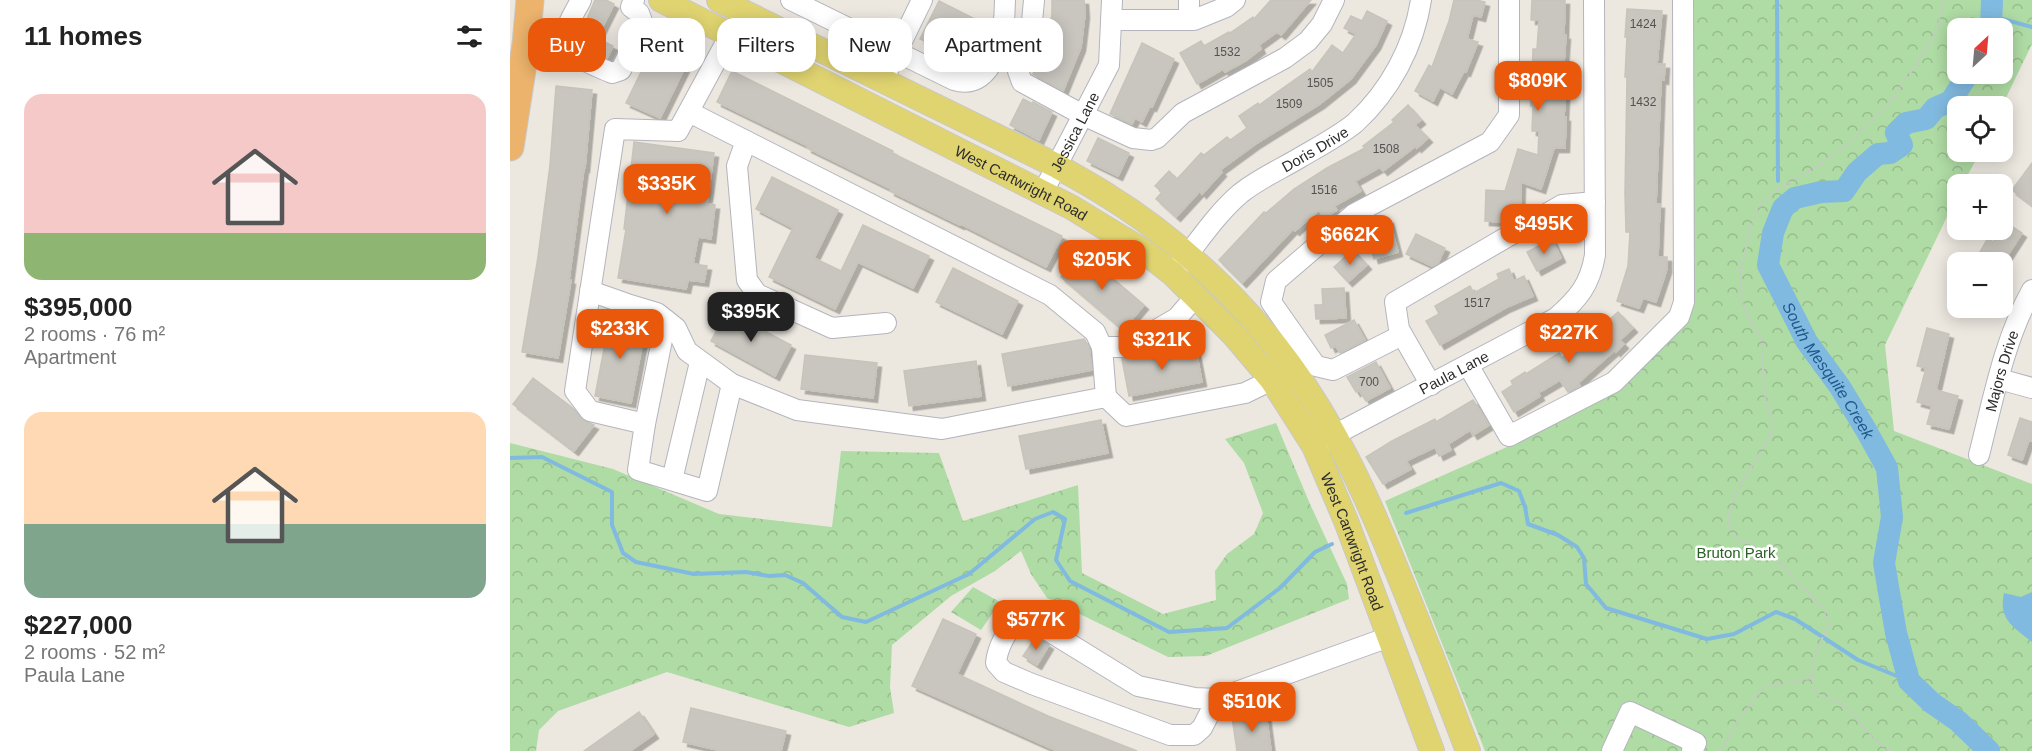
<!DOCTYPE html>
<meta charset="utf-8">
<style>
:root{--surface:#fff;--page:#f2f2f2;--text:#222;--muted:#767676;--accent:#ea580c}
body{margin:0;font-family:Arial,sans-serif;background:var(--page);color:var(--text);height:100vh;display:flex;flex-direction:column;font-size:22px;white-space:nowrap}
*{box-sizing:border-box;margin:0}
p{font-size:20px;color:var(--muted)}
.icon{flex:none;width:33px;height:33px;fill:none;stroke:currentColor;stroke-width:2;stroke-linecap:round;stroke-linejoin:round}
.map{position:relative;flex:1;overflow:hidden}
.panel{display:flex;flex-direction:column;background:var(--surface);width:510px}
.panel>*{flex:none}
.banner{position:absolute;left:18px;top:18px;width:570px;height:54px;display:flex;gap:12px}
.needle{width:39px;rotate:26deg}
.fabs{position:absolute;left:1437px;top:18px;display:grid;gap:12px}
.fabs a{display:grid;place-items:center;width:66px;height:66px;border-radius:12px;background:var(--surface);box-shadow:0 3px 15px #0003;font-size:30px}
.price{position:absolute;translate:-50% -51px;padding:0 14px;border-radius:12px;background:var(--accent);color:#fff;font-size:20px;line-height:39px;filter:drop-shadow(0 2px 3px #0008)}
.price::after{content:'';position:absolute;left:50%;top:36px;width:18px;height:14px;margin-left:-9px;background:inherit;clip-path:polygon(0 0,100% 0,50% 100%)}
.price.current{background:#222;color:#fff}
ul{padding:0;list-style:none}
li{display:grid;align-content:center;gap:12px;height:318px;padding:0 24px}
li span{display:grid;place-items:center;height:186px;border-radius:18px;color:#555}
li>.icon{margin-inline-start:auto}
span .icon{width:108px;height:108px;fill:#fffc;stroke-width:1}
li b{font-size:26px}
h2{display:flex;justify-content:space-between;align-items:center;height:72px;padding:0 24px;font-size:26px}
.pill{padding:0 21px;border-radius:18px;background:var(--surface);box-shadow:0 3px 15px #0003;font-size:21px;line-height:54px}
.pill.current{background:var(--accent);color:#fff}
main{display:flex;flex:1;min-height:0}
.map>svg:first-child{display:block}
</style>
<main>
<section class="panel">
<h2>11 homes<svg class="icon" aria-label="filters" viewBox="0 0 24 24"><path d="M4 7h16M4 17h16"/><circle cx="9" cy="7" r="2"/><circle cx="15" cy="17" r="2"/></svg></h2>
<ul>
<li><span style="background:linear-gradient(#f6c9c9 75%,#8fb573 0)"><svg class="icon" aria-label="home" viewBox="0 0 24 24"><path d="M3 11l9-7 9 7M6 9v11h12V9"/></svg></span><div><b>$395,000</b><p>2 rooms · 76 m²</p><p>Apartment</p></div></li>
<li><span style="background:linear-gradient(#ffd9b3 60%,#7fa58c 0)"><svg class="icon" aria-label="home" viewBox="0 0 24 24"><path d="M3 11l9-7 9 7M6 9v11h12V9"/></svg></span><div><b>$227,000</b><p>2 rooms · 52 m²</p><p>Paula Lane</p></div></li>
</ul>
</section>
<div class="map">
<svg width="1522" height="751" viewBox="0 0 1522 751">
<defs>
<pattern id="forest-crowns" width="20" height="18" patternUnits="userSpaceOnUse" patternTransform="scale(1.5)"><rect width="20" height="18" fill="#afdba4"/><path d="M2 6a3 3 0 1 1 6 0M12 15a3 3 0 1 1 6 0" fill="none" stroke="#97bc8d"/></pattern>
<filter id="shadow"><feDropShadow dx="4.5" dy="4.5" stdDeviation="0" flood-color="#0004"/></filter>
</defs>
<rect width="100%" height="100%" fill="#ece8e0"/>
<g fill="url(#forest-crowns)" fill-rule="evenodd">
<path d="M1179,0h343v44l-30,62h-44v46h22l-17,32h-5l-1,12 -72,149 9,86 138,53v267h-547l-100,-250 131,-58 104,-53 66,-66 5,-15zM1448,28h44v46h-44z"/>
<path d="M766,423l34,81 37,80 2,15 -143,57 -38,1 -121,-59 -16,-24 -10,-23 -26,20 -44,25 -59,49 -2,42 4,26 -45,14 -182,-55 -109,39 -19,19 -3,21h-26v-308l103,26 106,45 113,13 9,-76 98,2 24,68 115,-36 4,88 81,41 53,-14 -1,-29 12,-17 27,-20 9,-21 -19,-50 -19,-24z"/>
<path d="M463,587l27,15 -19,28 -30,-18z"/>
</g>
<path fill="#81bae0" d="M1522,592v50c-18,-15 -34,-22 -28,-49l17,4z"/>
<g fill="none" stroke-linecap="round" stroke-linejoin="round">
<g stroke="#81bae0" stroke-width="4">
<path d="M1267,0l1,181"/>
<path d="M1482,16l40,11"/>
<path d="M1271,198l2,10"/>
<path d="M0,458l32,-1 70,35v33l11,28 13,9 58,12 52,-2 23,4 16,-1 18,8 39,34 24,5 103,-48 66,-55 18,-7 12,7 -9,41 14,21 99,51 58,-4 53,-40 35,-36 17,-8"/>
<path d="M896,513l95,-30 18,8 6,16 3,17 30,11 19,12 7,11 2,26 20,24 101,31 27,-5 42,-22 19,7 63,41 51,21"/>
</g>
<g stroke="#81bae0" stroke-width="22">
<path d="M1481,28l1,-28"/>
<path id="s1" d="M1458,74l-17,27 -16,7 -9,11 -20,4 -10,10 6,12 -12,8 -12,1 -21,18 -13,19 -23,1 -26,6 -12,10 -10,25 -5,32 39,77 33,45 26,43 21,38 5,49 -8,46 12,70 13,48 23,22 26,18 31,30"/>
</g>
</g>
<g fill="#c8c6be" stroke="#c7c4ba" stroke-width="1.5" filter="url(#shadow)">
<path d="M85,0h11l8,4 -17,34 16,8 -6,12 -20,-10 -9,-8z"/>
<path d="M542,0h32l1,14 -4,33 -18,44 -30,-17 12,-25h-2l6,-17 3,-18z"/>
<path d="M761,0h40l-30,35 -4,-3 -18,13 2,4 -16,12 -20,11 -2,-3 -26,15 -17,-31 21,-12 3,5 25,-14 1,1 23,-16 1,2z"/>
<path d="M944,0h22l9,2 -4,15 -8,-2 -6,24 11,3 -12,30 -2,-1 -12,23 -12,-7 -7,14 -18,-10 14,-26 3,2 17,-46z"/>
<path d="M1022,0h33l-1,35h2l-3,42 3,1 -2,39h2l-1,31h-11l-13,41 -20,-7 -1,34 -12,6 -23,-1 1,-31 19,1 13,-42 20,6 1,-24h-7l1,-25h-2l2,-57h4l2,-29h-8z"/>
<path d="M429,1l42,21 -19,38 -42,-21z"/>
<path d="M1117,9l35,2 -5,53h8l-1,16 -3,-1 -5,125h4l-2,53h9v12l-11,33 -13,-4 -4,10 -22,-7 11,-35 2,-34h-4l-1,-39 2,-116h-2l2,-40h-2z"/>
<path d="M857,11l20,10 -11,24 -25,34 -31,25 -63,39 -37,27 2,2 -20,22 -2,-3 -24,26 -20,-18 6,-7 -7,-6 14,-15 8,8 24,-26 3,2 23,-18 3,3 17,-12 -8,-12 19,-13 1,2 51,-36 2,3 20,-27 11,8 13,-19 -12,-6 7,-12 11,5z"/>
<path d="M150,33l34,16 -34,69 -34,-15z"/>
<path d="M632,43l32,16 -22,48 -2,-1 -8,16 -7,-4 -3,6 -22,-10z"/>
<path d="M222,71l161,80 -1,2 170,83 -16,31 -85,-43 -1,1 -70,-34 1,-2 -84,-41 1,-2 -91,-44z"/>
<path d="M46,86l36,4 -7,78h-1l-15,112h2l-13,78 -36,-6 16,-95 12,-92z"/>
<path d="M513,99l10,5v-2l19,10 -13,28 -29,-15z"/>
<path d="M898,105l13,15 -6,5 13,13 -11,10 -1,-2 -33,25 -3,-4 -25,14 6,10 -27,15 3,4 -13,8 -5,-8 -24,21 -2,-2 -51,54 -23,-23 45,-48 2,1 28,-24 33,-21 38,-20 -2,-2 31,-24 -2,-2z"/>
<path d="M588,138l31,15 -11,23 -31,-15z"/>
<path d="M124,142l80,11 -7,51 8,1 -4,34 -13,-2 -5,27 14,2 -3,16 -16,-2 -2,9 -68,-11 8,-49h-2z"/>
<path d="M1522,163v42l-20,-15z"/>
<path d="M262,177l66,33 -24,48 27,13 22,-46 66,31 -16,32 -55,-26 -23,47 -66,-32 24,-49 -37,-19z"/>
<path d="M879,219l9,33 -24,7 -9,-33z"/>
<path d="M1495,222l17,11 -20,31v-2h-5l-17,-10 8,-14 5,4 7,-12h2z"/>
<path d="M906,234l29,14 -7,15 -6,3 -26,-12z"/>
<path d="M1042,239l9,19 -24,13 -10,-19z"/>
<path d="M843,250l14,15 -19,17 -14,-15z"/>
<path d="M572,252l62,53 -21,25 -62,-53z"/>
<path d="M443,268l65,33 -16,33 -66,-32z"/>
<path d="M999,269l5,12 10,-5 9,20 -28,12 -65,37 -14,-24 13,-7 -4,-8 35,-20 4,7 25,-14 -2,-5z"/>
<path d="M834,288l2,30 -30,1 -1,-14h8l-1,-16z"/>
<path d="M217,311l64,34 -16,31 -64,-35z"/>
<path d="M1108,312l15,16 -13,12 4,4 -8,8 -1,-2 -37,33 2,3 -12,6 -8,-12 -22,13 2,3 -26,16 -12,-20 11,-7 -2,-4 14,-9 1,2 33,-21 3,5 30,-26 1,2z"/>
<path d="M100,318l36,7 -15,78 -36,-7z"/>
<path d="M844,320l11,20 -25,13 -4,-7 -5,2 -6,-13z"/>
<path d="M1417,328l22,6 -13,56 22,6 -9,33 -22,-5 5,-18 -15,-4 9,-34 -9,-2z"/>
<path d="M574,339l5,8 3,23 -84,16 -6,-32z"/>
<path d="M685,346l7,36 -73,14 -7,-37z"/>
<path d="M295,355l72,8 -4,35 -72,-9z"/>
<path d="M466,361l5,35 -72,10 -5,-35z"/>
<path d="M866,362l14,26 -24,13 -7,-11 -3,2 -9,-15z"/>
<path d="M23,378l41,31 7,10 13,6 -20,26 -61,-47z"/>
<path d="M963,400l16,25 -16,10 -3,-5 -22,14 3,6 -12,6 -4,-9 -29,14 5,8 -28,15 -17,-27 26,-16 43,-22 1,3z"/>
<path d="M1510,418l12,4v19l-3,-1 -7,20 -14,-5z"/>
<path d="M591,420l7,33 -82,16 -7,-33z"/>
<path d="M433,619l33,15 -19,40 91,42 89,35h-80l-145,-65z"/>
<path d="M526,637l13,8 -12,20 -14,-9z"/>
<path d="M181,708l95,23 -5,20h-59l-39,-9z"/>
<path d="M129,712l15,22 -24,17h-46z"/>
<path d="M756,713l5,38h-34l-5,-34z"/>
</g>
<g fill="none" stroke-linecap="round" stroke-linejoin="round">
<g stroke="#b4b4be" stroke-width="22">
<g id="minor">
<path d="M71,0c-5,10 -14,23 -16,34 -5,21 32,32 47,39l9,-3 22,-46 -4,-11 -8,-6 3,-7"/>
<path d="M281,0l163,80c42,13 51,-51 51,-80"/>
<path d="M524,0l-2,22 -14,49 4,11 61,33 50,23 18,2 6,-2 26,-25 102,-55 23,-17 14,-17 12,-24"/>
<path d="M601,20h83l32,-13 9,-7"/>
<path d="M679,20v-20"/>
<path d="M220,35l-52,96 -63,-2 -40,262 15,20 55,13 -7,46 69,21 25,-107 65,26 145,19 164,-32 20,19 119,-23 27,-13"/>
<path d="M373,80l39,-80"/>
<path d="M179,112l361,183 45,37 7,15"/>
<path d="M236,141l-9,25 10,114 10,14 75,34 54,-5"/>
<path id="s2" d="M533,192l66,-127 3,-65"/>
<path id="s3" d="M669,266c20,-25 38,-53 62,-73 19,-15 40,-24 60,-36 17,-10 38,-21 54,-34 35,-32 59,-77 66,-123"/>
<path d="M80,291l37,13 30,9 19,15 11,23 45,33"/>
<path d="M892,335l-69,35 -17,-4 -45,-64 5,-21 78,-67 136,-72 19,-27v-115"/>
<path d="M958,365l41,71 105,-54 65,-65 5,-15 -1,-302"/>
<path d="M1489,379l33,9"/>
<path d="M921,385l-32,-56 -4,-27 167,-97 33,-3"/>
<path d="M596,397l-4,-50h25l50,-29 18,-21"/>
<path d="M135,424l21,-104"/>
<path id="s4" d="M811,442l235,-124c22,-19 34,-33 39,-63l-1,-255"/>
<path id="s5" d="M1469,455c14,-55 25,-115 53,-165"/>
<path d="M162,480l28,-118"/>
<path d="M707,699l-15,29 -8,7h-24l-138,-51 -28,-12 -8,-9c1,-14 12,-38 26,-45l12,4 104,64 57,12 22,1 172,-62"/>
<path d="M1102,751l18,-39 66,31 -4,8"/>
</g>
</g>
<g stroke="#c8c8c8" stroke-width="26">
<g id="major">
<path id="s6" d="M151,0l410,207 74,45 28,22 61,61 38,45 42,66 32,75 86,230"/>
<path d="M209,0l338,166c17,10 34,19 51,30 67,41 135,105 182,169 44,60 75,127 103,196 26,63 51,126 75,190"/>
</g>
</g>
<g stroke="#c8c8c8" stroke-width="29">
<path id="highway" d="M0,147l16,-103 4,-44"/>
</g>
<g stroke="#c8c8c8" stroke-width="2" stroke-dasharray="4.5 3" stroke-linecap="butt">
<path d="M1210,751l20,-34 24,-30 47,-9"/>
<path d="M1380,751c-5,-4 -11,-7 -15,-11 -18,-17 -28,-42 -55,-43 -19,-28 -2,-47 9,-73l-4,-13 -45,-48 -11,-9 -32,-16 -6,-10 -3,-12 5,-14 11,-24 27,-43 2,-10 -9,-31 -2,-54 -14,-23 -8,-22v-26l5,-16 5,-26 11,-23 11,-11 52,-31 20,-15 48,-48 25,-36 20,-32 7,-31"/>
</g>
<use href="#minor" stroke="#fff" stroke-width="20"/>
<use href="#major" stroke="#e0d471" stroke-width="24"/>
<use href="#highway" stroke="#ebb36c" stroke-width="27"/>
</g>
<g text-anchor="middle" dominant-baseline="central" stroke-width="5" stroke-linejoin="round" paint-order="stroke">
<g font-size="12" fill="#535250">
<text x="1133" y="24">1424</text>
<text x="717" y="52">1532</text>
<text x="810" y="83">1505</text>
<text x="1133" y="102">1432</text>
<text x="779" y="104">1509</text>
<text x="876" y="149">1508</text>
<text x="814" y="190">1516</text>
<text x="967" y="303">1517</text>
<text x="859" y="382">700</text>
</g>
<g font-size="15" fill="#2c2c2c" stroke="#fff">
<text stroke="none"><textPath href="#s2" startOffset="68">Jessica Lane</textPath></text>
<text stroke="none"><textPath href="#s3" startOffset="182">Doris Drive</textPath></text>
<text stroke="none"><textPath href="#s6" startOffset="404">West Cartwright Road</textPath></text>
<text stroke="none"><textPath href="#s5" startOffset="87">Majors Drive</textPath></text>
<text stroke="none"><textPath href="#s4" startOffset="150">Paula Lane</textPath></text>
<text stroke="none"><textPath href="#s6" startOffset="908">West Cartwright Road</textPath></text>
</g>
<g font-size="15" fill="#296124" stroke="#fff">
<text x="1226" y="552">Bruton Park</text>
</g>
<g font-size="16" font-style="italic" fill="#1f598d" stroke="#fff">
<text stroke="none"><textPath href="#s1" startOffset="435">South Mesquite Creek</textPath></text>
</g>
</g>
</svg>
<div class="fabs">
<a><svg class="needle" viewBox="-14 -14 28 28"><path d="M0-13l5 13h-10z" fill="#e53935"/><path d="M0 13l5-13h-10z" fill="#767676"/></svg></a>
<a><svg class="icon" aria-label="locate" viewBox="0 0 24 24"><circle cx="12" cy="12" r="6"/><path d="M12 2v4M12 18v4M2 12h4M18 12h4"/></svg></a>
<a>+</a>
<a>−</a>
</div>
<b class="price" style="left:1028px;top:112px">$809K</b>
<b class="price" style="left:157px;top:215px">$335K</b>
<b class="price" style="left:1034px;top:255px">$495K</b>
<b class="price" style="left:840px;top:266px">$662K</b>
<b class="price" style="left:592px;top:291px">$205K</b>
<b class="price current" style="left:241px;top:343px">$395K</b>
<b class="price" style="left:110px;top:360px">$233K</b>
<b class="price" style="left:1059px;top:364px">$227K</b>
<b class="price" style="left:652px;top:371px">$321K</b>
<b class="price" style="left:526px;top:651px">$577K</b>
<b class="price" style="left:742px;top:733px">$510K</b>
<div class="banner">
<a class="pill current">Buy</a>
<a class="pill">Rent</a>
<a class="pill">Filters</a>
<a class="pill">New</a>
<a class="pill">Apartment</a>
</div>
</div>
</main>
